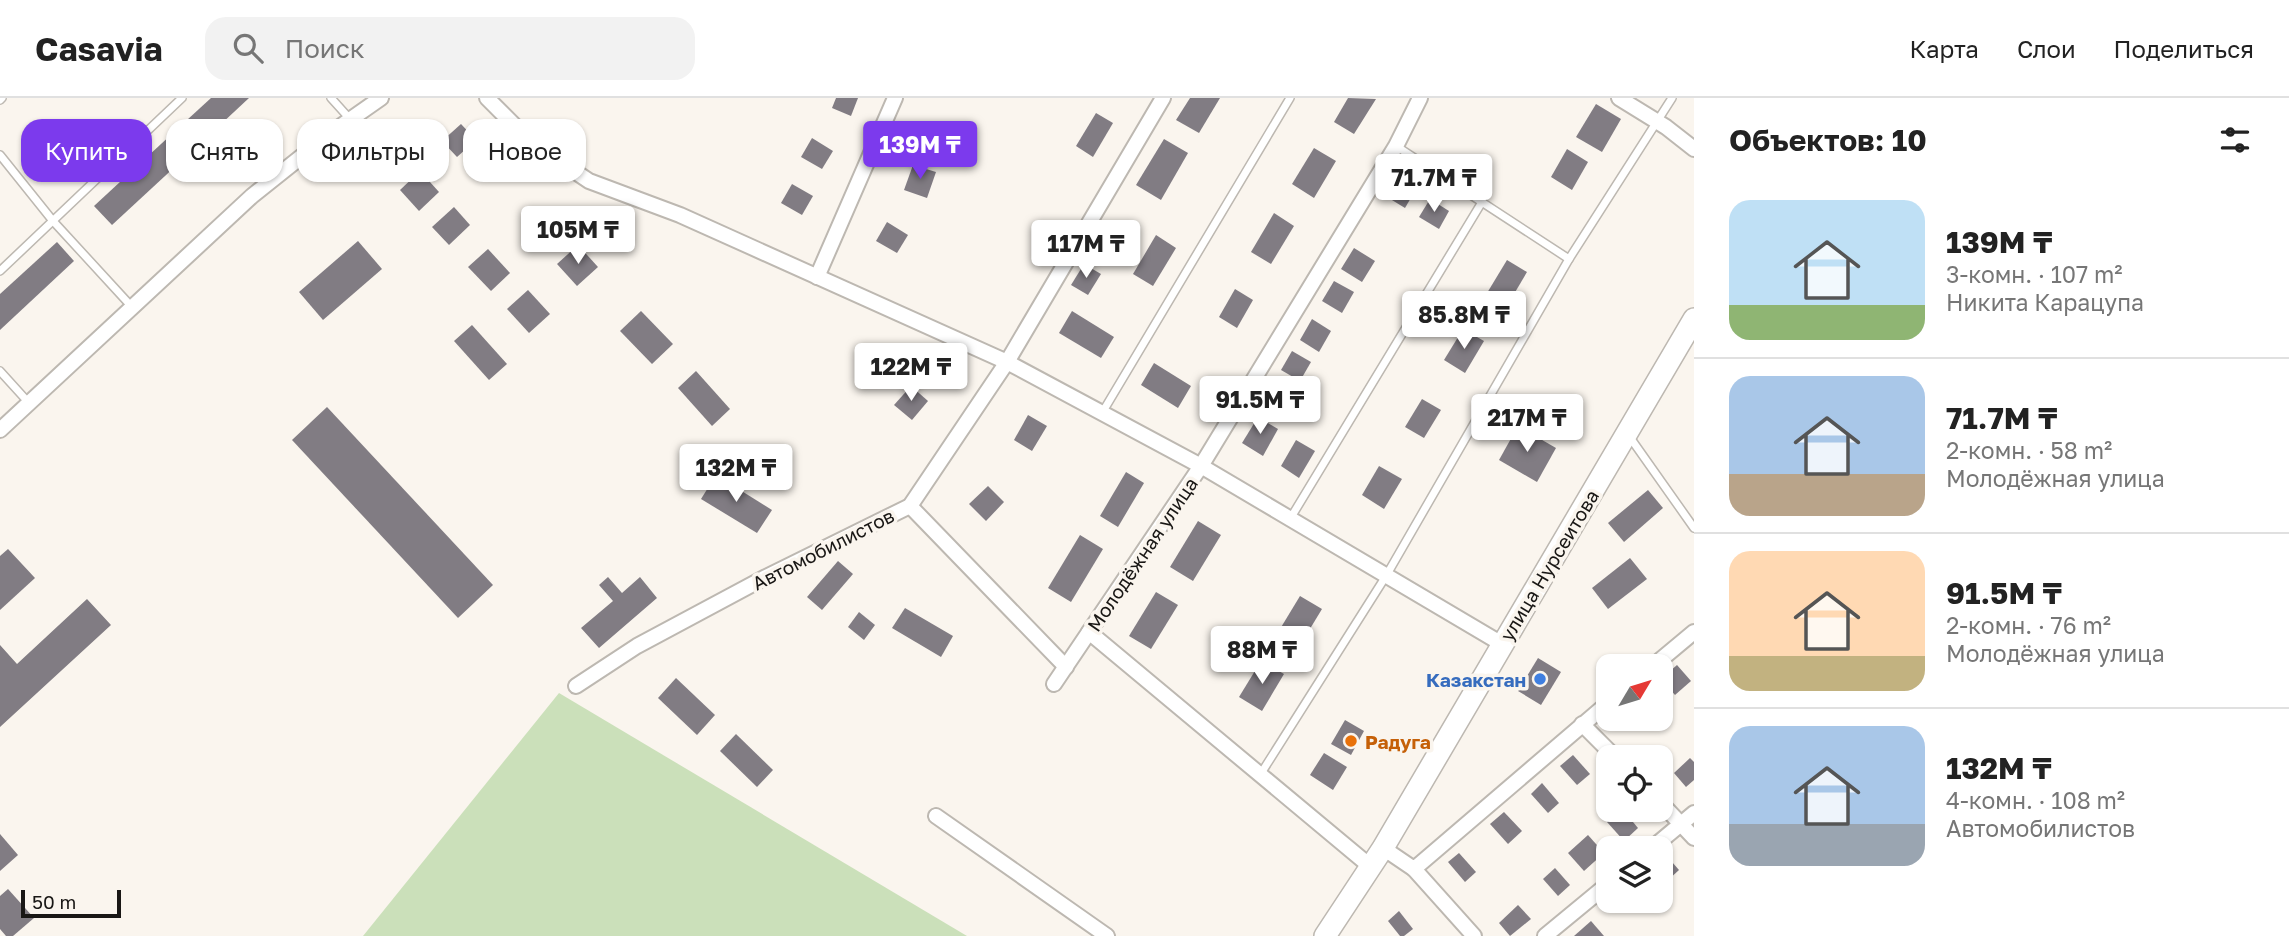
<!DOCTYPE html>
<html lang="ru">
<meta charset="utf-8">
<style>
:root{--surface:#fff;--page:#f2f2f2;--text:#222;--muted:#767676;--line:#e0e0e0;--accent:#7c3aed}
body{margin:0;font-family:"Golos Text",sans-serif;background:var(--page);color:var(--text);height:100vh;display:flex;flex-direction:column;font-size:26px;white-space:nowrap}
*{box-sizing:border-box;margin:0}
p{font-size:23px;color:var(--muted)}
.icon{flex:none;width:38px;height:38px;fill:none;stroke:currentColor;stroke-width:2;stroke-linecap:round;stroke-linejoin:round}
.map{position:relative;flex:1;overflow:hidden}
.side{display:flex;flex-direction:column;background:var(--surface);width:595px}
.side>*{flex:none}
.top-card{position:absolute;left:21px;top:21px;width:665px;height:63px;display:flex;gap:14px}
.needle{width:46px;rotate:52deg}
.tools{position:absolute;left:1596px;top:556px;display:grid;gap:14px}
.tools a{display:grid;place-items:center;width:77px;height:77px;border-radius:14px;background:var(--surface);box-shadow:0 2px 5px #0004;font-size:35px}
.scale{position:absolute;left:21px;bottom:18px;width:100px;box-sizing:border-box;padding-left:7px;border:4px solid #191715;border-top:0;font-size:19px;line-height:24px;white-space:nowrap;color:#191715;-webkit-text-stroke:5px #faf5ee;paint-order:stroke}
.price{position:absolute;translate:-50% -60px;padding:0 16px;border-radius:7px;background:#fff;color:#222;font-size:23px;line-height:46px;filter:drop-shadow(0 2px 4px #0008)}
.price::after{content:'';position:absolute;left:50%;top:42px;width:21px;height:16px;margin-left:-10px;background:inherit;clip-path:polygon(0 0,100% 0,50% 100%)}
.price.on{background:var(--accent);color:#fff}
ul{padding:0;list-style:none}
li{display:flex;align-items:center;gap:21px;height:175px;padding:0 35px}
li+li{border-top:2px solid var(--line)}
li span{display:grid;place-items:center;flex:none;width:196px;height:140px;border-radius:21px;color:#555}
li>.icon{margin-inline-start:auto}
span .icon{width:84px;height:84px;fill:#fffc;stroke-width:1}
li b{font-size:30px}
h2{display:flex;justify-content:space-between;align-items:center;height:84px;padding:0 35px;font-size:30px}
.tag{padding:0 24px;border-radius:21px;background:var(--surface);box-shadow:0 2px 5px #0004;font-size:24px;line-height:63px}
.tag.on{background:var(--accent);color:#fff}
header{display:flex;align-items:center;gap:42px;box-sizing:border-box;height:98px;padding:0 35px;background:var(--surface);border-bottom:2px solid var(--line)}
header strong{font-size:33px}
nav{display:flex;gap:38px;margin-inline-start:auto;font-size:24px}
.search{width:490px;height:63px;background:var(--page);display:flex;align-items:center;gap:18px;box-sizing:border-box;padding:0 24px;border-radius:21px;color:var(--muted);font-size:26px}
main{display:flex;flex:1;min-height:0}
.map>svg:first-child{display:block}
</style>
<header>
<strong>Casavia</strong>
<div class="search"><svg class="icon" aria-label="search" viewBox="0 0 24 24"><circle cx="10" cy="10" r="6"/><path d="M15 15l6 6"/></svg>Поиск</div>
<nav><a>Карта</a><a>Слои</a><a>Поделиться</a></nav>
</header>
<main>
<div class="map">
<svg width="1694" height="838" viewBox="0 0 1694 838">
<rect width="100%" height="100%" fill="#faf5ee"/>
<path fill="#cbe0ba" d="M559,595l408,243h-604z"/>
<g fill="#817c83">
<path d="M211,0h38l-44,41 -18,-19z"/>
<path d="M836,0h22l-7,18 -19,-8z"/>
<path d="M1190,0h30l-21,35 -23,-13z"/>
<path d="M1348,0l28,1 -22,35 -20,-12z"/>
<path d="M1596,6l25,15 -19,33 -26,-15z"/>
<path d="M1096,15l17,10 -20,34 -17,-11z"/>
<path d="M927,24l23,10 -7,17 -23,-10z"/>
<path d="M461,26l15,16 -19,17 -15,-16z"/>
<path d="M174,34l18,19 -80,74 -18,-19z"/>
<path d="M812,40l21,13 -11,18 -21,-12z"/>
<path d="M1164,41l24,14 -27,47 -25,-15z"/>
<path d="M1314,50l22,13 -22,37 -22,-14z"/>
<path d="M1567,51l21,13 -16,28 -21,-13z"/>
<path d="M913,67l23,7 -9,26 -23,-8z"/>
<path d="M420,73l19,21 -20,19 -19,-21z"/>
<path d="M1399,81l17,10 -11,19 -18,-11z"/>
<path d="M792,86l21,12 -11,19 -21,-12z"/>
<path d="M1430,101l19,12 -10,18 -20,-12z"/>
<path d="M454,109l16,18 -21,20 -17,-18z"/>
<path d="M1274,115l20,13 -23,38 -20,-12z"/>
<path d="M887,124l21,13 -11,18 -21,-12z"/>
<path d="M1156,137l20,13 -23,38 -20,-12z"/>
<path d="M358,143l24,28 -59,51 -24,-28z"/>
<path d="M57,144l17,19 -74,69v-36z"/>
<path d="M578,147l20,22 -21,19 -20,-22z"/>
<path d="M1354,150l21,13 -13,21 -21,-13z"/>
<path d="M488,151l22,24 -19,18 -23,-24z"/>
<path d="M1507,162l20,12 -23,39 -20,-13z"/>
<path d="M1084,166l17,10 -13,21 -17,-10z"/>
<path d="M1334,183l20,11 -12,21 -20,-12z"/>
<path d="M1235,191l18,11 -16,28 -18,-11z"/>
<path d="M528,192l22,24 -21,19 -22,-24z"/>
<path d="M641,213l32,33 -21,20 -32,-33z"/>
<path d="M1072,213l42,26 -13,21 -42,-25z"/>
<path d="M1312,221l19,12 -12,21 -19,-12z"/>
<path d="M472,227l35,39 -18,16 -35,-39z"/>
<path d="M1463,231l21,12 -19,32 -21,-13z"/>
<path d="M1292,253l19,11 -11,19 -19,-11z"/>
<path d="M1154,265l37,23 -13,22 -37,-23z"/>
<path d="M696,273l34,38 -18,17 -34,-38z"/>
<path d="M911,288l17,15 -16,19 -18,-15z"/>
<path d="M1422,301l19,11 -17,28 -19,-11z"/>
<path d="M327,309l166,178 -35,33 -166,-178z"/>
<path d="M1028,317l19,11 -15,25 -18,-11z"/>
<path d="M1258,319l20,12 -15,27 -21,-13z"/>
<path d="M1518,328l38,22 -19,34 -38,-22z"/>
<path d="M1296,342l19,11 -16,27 -18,-12z"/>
<path d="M1379,368l23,13 -18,30 -22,-14z"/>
<path d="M1126,374l18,11 -26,44 -18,-11z"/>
<path d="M716,377l56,35 -15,23 -56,-34z"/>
<path d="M988,388l16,16 -18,19 -17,-17z"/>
<path d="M1648,392l15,18 -39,34 -16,-19z"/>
<path d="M1198,423l23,14 -28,46 -23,-14z"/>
<path d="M1080,437l23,14 -32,53 -23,-14z"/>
<path d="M8,451l27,29 -35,32v-54z"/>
<path d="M1630,460l17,21 -39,30 -16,-21z"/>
<path d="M838,463l15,13 -31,36 -15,-13z"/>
<path d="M608,479l14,16 18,-16 17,21 -58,50 -18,-20 32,-27 -14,-16z"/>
<path d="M1156,494l22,13 -27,44 -22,-13z"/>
<path d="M1300,498l22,13 -20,33 -22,-13z"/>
<path d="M87,501l24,26 -111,102v-82l17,19z"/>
<path d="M905,510l48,28 -12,21 -49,-29z"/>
<path d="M859,514l16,13 -11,15 -16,-13z"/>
<path d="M1538,560l23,14 -20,33 -23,-14z"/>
<path d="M1261,563l23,13 -22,37 -23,-14z"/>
<path d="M1677,567l14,16 -16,14 -14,-16z"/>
<path d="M676,580l39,37 -18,20 -39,-37z"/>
<path d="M1345,622l19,11 -13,24 -20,-11z"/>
<path d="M736,636l37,36 -16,17 -37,-36z"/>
<path d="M1324,655l23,14 -14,23 -23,-15z"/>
<path d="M1573,657l17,19 -13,11 -17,-19z"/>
<path d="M1690,660l4,4v18l-8,7 -12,-14z"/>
<path d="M1542,685l17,20 -11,10 -17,-19z"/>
<path d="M1619,712h4l15,18 -14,13 -17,-19z"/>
<path d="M1504,714l18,19 -14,13 -18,-20z"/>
<path d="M0,736l18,21 -18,16z"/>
<path d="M1588,737l16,18 -20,18 -16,-18z"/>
<path d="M1459,755l17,19 -11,10 -17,-20z"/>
<path d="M1665,756l14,16 -12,11 -6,-8v-16z"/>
<path d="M1555,770l15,17 -12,11 -15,-17z"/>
<path d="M8,791l26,29 -21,18h-7l-6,-7v-33z"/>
<path d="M1518,807l13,14 -21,17 -11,-13z"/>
<path d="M1399,813l14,18 -9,7h-4l-12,-15z"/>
<path d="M1591,823l13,15h-30z"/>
</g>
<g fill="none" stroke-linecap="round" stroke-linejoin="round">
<g stroke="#bdb8b1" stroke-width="10">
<g id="service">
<path d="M331,0l19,21"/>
<path d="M0,2l2,-2"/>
<path d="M0,57l53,66 79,86"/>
<path d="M1569,161l103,-161"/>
<path d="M0,173l182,-173"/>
<path d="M0,273l29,32"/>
<path d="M1102,315l188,-315"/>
<path d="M1629,338l65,92"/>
<path d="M1290,421l192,-317"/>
<path d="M1260,677l126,-199 183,-317 -173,-113"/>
</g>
</g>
<g stroke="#bdb8b1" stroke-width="18">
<g id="minor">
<path d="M487,0l44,44 58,39 91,34 327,147 194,104 301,178"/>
<path d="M1619,0l47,29 28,22"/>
<path d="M817,179l78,-179"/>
<path d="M0,332l252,-234 79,-63 50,-35"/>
<path d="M910,408l156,161"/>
<path d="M1089,534l282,235"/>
<path d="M1652,569l42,-35"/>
<path d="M1054,586l147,-218 195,-320 24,-48"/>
<path d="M576,588l61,-40 129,-69 144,-71 97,-144 156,-264"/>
<path d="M1582,626l34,34"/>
<path d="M1661,705l33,35"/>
<path d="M936,718l171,120"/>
<path d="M1383,750l31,21 194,-166"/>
<path d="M1651,751l43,-36"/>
<path d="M1414,771l60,67"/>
<path d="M1545,838l63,-52"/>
</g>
</g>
<g stroke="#bdb8b1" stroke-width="24">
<path id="secondary" d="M1325,838l58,-88 311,-529"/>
</g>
<use href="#service" stroke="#fff" stroke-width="7"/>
<use href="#minor" stroke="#fff" stroke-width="14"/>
<use href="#secondary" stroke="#fff" stroke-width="21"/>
</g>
<circle fill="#3f7fe0" stroke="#faf5ee" stroke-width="2.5" cx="1540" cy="581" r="7"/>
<circle fill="#e8710a" stroke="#faf5ee" stroke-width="2.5" cx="1351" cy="643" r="7"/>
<g text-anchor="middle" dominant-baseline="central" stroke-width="7" stroke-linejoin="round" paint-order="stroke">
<g font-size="19" fill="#191715" stroke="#faf5ee">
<text transform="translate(823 451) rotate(-27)">Автомобилистов</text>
<text transform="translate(1142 456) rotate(-56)">Молодёжная улица</text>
<text transform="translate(1549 467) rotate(-59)">улица Нурсеитова</text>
</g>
<g font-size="19" font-weight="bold" fill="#366cbe" stroke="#faf5ee" text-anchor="end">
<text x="1526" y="581">Казакстан</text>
</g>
<g font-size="19" font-weight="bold" fill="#c56008" stroke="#faf5ee" text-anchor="start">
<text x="1365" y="643">Радуга</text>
</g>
</g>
</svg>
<div class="tools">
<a><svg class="needle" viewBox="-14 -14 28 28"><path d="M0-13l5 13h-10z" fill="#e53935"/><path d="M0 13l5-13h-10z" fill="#767676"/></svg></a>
<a><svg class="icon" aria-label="locate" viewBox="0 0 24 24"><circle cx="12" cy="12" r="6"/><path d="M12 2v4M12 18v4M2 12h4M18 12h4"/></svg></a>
<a><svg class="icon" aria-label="layers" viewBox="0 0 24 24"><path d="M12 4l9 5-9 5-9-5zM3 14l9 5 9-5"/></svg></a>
</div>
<div class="scale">50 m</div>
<b class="price on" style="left:920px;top:83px">139M ₸</b>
<b class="price" style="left:1434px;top:116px">71.7M ₸</b>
<b class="price" style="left:578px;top:168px">105M ₸</b>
<b class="price" style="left:1086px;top:182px">117M ₸</b>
<b class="price" style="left:1464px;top:253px">85.8M ₸</b>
<b class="price" style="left:911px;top:305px">122M ₸</b>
<b class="price" style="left:1260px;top:338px">91.5M ₸</b>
<b class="price" style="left:1527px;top:356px">217M ₸</b>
<b class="price" style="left:736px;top:406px">132M ₸</b>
<b class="price" style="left:1262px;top:588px">88M ₸</b>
<div class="top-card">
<a class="tag on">Купить</a>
<a class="tag">Снять</a>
<a class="tag">Фильтры</a>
<a class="tag">Новое</a>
</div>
</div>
<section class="side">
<h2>Объектов: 10<svg class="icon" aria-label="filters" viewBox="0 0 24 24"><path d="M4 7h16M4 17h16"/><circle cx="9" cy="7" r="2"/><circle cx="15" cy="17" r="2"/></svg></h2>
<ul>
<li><span style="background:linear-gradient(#bfe0f5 75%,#8fb573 0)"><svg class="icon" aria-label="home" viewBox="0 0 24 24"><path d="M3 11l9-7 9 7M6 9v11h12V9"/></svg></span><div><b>139M ₸</b><p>3-комн. · 107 m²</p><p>Никита Карацупа</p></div></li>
<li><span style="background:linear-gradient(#a9c7e8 70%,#b9a48a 0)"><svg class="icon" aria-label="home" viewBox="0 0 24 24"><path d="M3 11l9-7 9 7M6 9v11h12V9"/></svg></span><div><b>71.7M ₸</b><p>2-комн. · 58 m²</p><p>Молодёжная улица</p></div></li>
<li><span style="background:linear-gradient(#ffd9b3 75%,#c2b280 0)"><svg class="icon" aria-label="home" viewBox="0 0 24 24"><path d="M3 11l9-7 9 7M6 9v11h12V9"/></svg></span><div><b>91.5M ₸</b><p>2-комн. · 76 m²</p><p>Молодёжная улица</p></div></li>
<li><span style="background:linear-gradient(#a9c7e8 70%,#9aa5b1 0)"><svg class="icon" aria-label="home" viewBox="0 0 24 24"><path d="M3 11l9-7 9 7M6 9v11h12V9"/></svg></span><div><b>132M ₸</b><p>4-комн. · 108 m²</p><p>Автомобилистов</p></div></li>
</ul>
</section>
</main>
